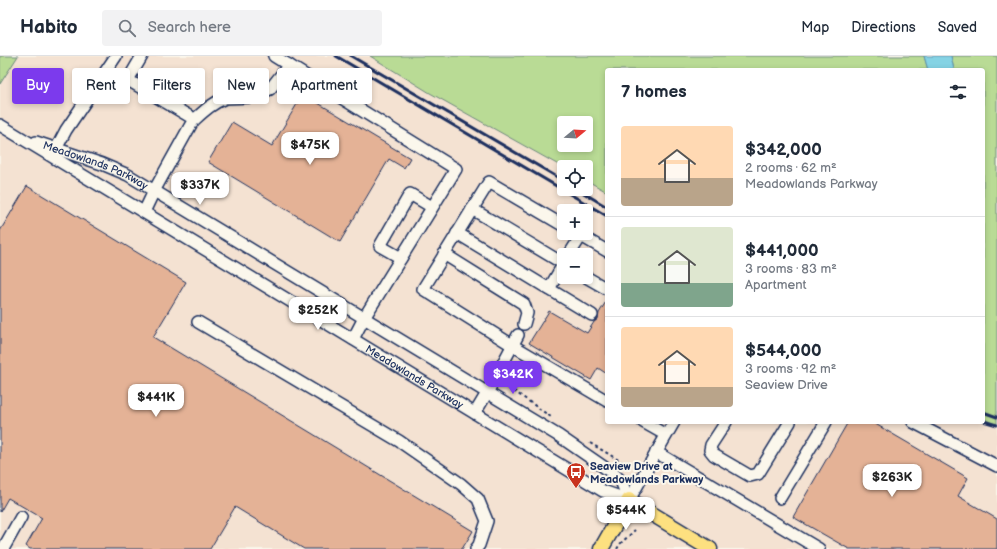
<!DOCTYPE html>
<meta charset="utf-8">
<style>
:root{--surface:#fff;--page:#f2f2f3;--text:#1f2937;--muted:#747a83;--line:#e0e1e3;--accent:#7c3aed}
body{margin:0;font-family:"Balsamiq Sans",sans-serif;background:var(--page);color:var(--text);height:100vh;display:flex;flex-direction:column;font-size:15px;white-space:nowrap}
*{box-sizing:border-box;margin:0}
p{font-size:13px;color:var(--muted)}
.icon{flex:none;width:22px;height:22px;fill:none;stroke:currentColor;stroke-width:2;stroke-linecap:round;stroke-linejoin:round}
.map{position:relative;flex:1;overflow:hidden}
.side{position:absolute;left:605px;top:12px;width:380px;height:356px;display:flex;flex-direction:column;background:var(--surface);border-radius:4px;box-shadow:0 2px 6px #0003}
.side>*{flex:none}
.hud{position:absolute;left:12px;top:12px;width:380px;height:36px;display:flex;gap:8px}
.needle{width:26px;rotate:72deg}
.controls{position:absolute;left:557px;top:60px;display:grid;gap:8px}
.controls a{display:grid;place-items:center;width:36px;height:36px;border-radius:4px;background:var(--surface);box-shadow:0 2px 6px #0003;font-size:20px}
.price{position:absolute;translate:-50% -34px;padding:0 9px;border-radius:8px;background:#fff;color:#222;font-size:13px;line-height:26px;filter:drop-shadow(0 1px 2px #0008)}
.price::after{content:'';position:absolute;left:50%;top:24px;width:12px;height:9px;margin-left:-6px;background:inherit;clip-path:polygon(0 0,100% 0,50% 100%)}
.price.active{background:var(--accent);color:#fff}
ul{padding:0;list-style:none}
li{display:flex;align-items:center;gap:12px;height:100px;padding:0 16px}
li+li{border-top:1px solid var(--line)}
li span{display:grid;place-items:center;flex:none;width:112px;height:80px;border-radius:4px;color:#555}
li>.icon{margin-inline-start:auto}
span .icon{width:48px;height:48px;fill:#fffc;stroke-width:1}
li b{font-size:17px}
h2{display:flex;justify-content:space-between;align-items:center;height:48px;padding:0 16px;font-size:17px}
.tag{padding:0 14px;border-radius:4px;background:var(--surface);box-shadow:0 2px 6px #0003;font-size:14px;line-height:36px}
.tag.active{background:var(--accent);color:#fff}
header{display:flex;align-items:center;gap:24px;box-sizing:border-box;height:56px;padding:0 20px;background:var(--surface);border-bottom:1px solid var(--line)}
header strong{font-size:19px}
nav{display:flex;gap:22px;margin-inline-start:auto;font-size:14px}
.search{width:280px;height:36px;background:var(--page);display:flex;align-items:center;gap:10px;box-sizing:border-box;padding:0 14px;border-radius:4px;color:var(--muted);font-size:15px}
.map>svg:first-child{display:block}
</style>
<header>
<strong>Habito</strong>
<div class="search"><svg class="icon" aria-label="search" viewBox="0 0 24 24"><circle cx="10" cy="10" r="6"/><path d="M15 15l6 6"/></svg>Search here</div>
<nav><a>Map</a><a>Directions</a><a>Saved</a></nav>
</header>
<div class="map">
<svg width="997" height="493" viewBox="0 0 997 493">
<rect width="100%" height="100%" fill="#fbf7ec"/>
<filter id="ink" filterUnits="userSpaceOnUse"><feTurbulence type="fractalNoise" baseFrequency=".025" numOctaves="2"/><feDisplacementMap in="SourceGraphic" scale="8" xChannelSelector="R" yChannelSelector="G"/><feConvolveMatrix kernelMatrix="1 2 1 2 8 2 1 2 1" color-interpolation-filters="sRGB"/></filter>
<g filter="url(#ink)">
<path fill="#f4e2d2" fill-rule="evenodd" d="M18,0h352l60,37 134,75v21h22v-9l21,12v230h376v-4l14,8v123h-997v-465zM564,155h22v22h-22zM564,199h22v22h-22z"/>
<g fill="#b9db95" stroke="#6a857a" fill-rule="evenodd">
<path d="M0,0h18l-18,28z"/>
<path d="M370,0h554l4,14h-321v122l-21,-12v-13l-22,1 -134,-75zM564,67h22v22h-22z"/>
<path d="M951,0h46v370l-14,-8v-348h-29z"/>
</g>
<path fill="#85d3e4" stroke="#5b91ae" d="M924,0h27l3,14h-26z"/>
<g fill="#e4b296" stroke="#1b2f5e">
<path d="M303,38l107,64 -6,10 -15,-9 -49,83 -132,-80 24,-40 40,24z"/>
<path d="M27,130l159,96 -33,55 320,194 -11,18h-158l-69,-42 -25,42h-180l-4,-3 16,-28 -34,-20 -8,14v-281z"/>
<path d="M607,244v74l-9,-6 -7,12 -62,-37 20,-32 38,22 7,-11 4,-3 1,-6z"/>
<path d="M848,366h24l96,56 -10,18 39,23v30h-148l-56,-32z"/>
</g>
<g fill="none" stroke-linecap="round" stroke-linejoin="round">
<g stroke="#1b2f5e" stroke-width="14">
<g id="minor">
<path d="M142,0l-14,24 66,39 -40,72 -10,21"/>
<path d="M274,0l182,113 -92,149 -11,21"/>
<path d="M193,65c11,-10 18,-17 32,-23l27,-1 18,-8 19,-24"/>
<path id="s1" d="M0,69l603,366 26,9"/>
<path id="s2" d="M36,86l66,22 26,11 431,261 55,38 7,7 8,19"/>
<path d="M56,93l10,-19 50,-74"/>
<path d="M472,153l92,55"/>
<path d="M564,170l-75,-44 -66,107 89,56 95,56"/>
<path d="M457,177l92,56 15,-26"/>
<path d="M576,177l31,18"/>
<path d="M444,198l80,50 3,9 -3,11"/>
<path d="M569,199l12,-19"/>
<path d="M401,202l-21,-12 30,-52 22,13"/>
<path d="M586,221l21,12"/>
<path d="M549,233l43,26"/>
<path d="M198,266l201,119 62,43 17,15 9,22 -8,24 -3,4"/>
<path d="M475,357l12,-20 31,-58"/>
<path d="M643,366l23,13"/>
<path d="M726,366l-15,23 -1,5 4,5 36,21 8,-2 32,-52"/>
<path d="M913,366l84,44"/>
<path d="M656,396l163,97"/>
<path d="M780,442l46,-76"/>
<path d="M629,444l45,-78"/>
<path d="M3,493l18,-32"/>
</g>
</g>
<g stroke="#1b2f5e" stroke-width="17">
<path id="major" d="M601,493l28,-49 81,49"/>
</g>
<g stroke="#1b2f5e" stroke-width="2" stroke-dasharray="3 3" stroke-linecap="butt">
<path d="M504,328l47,33"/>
<path d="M590,387l32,19 11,1"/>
<path d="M601,448l1,8"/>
<path d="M617,493l3,-5 15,-14"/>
</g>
<use href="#minor" stroke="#fbf7ec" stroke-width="11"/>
<use href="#major" stroke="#fde080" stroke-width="14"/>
<g stroke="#1b2f5e" stroke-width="3">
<path d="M336,0l271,160"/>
<path d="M351,0l213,125"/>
<path d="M577,133l30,18"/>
<path d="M983,356l14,5"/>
<path d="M983,365l14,4"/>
</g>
</g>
</g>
<defs>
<g id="bus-pin" transform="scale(1)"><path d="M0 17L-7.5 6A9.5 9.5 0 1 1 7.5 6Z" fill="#c8321e" stroke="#fbf7ec"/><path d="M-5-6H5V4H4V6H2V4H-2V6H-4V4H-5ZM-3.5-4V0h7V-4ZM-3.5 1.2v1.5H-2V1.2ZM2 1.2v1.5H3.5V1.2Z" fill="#fff"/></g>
</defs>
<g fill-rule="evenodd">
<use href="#bus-pin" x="576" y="416"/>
</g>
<g text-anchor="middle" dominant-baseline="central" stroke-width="4" stroke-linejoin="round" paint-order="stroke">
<g font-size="11" fill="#1b2f5e" stroke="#fbf7ec">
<text stroke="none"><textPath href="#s2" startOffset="64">Meadowlands Parkway</textPath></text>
<text stroke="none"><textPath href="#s1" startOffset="485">Meadowlands Parkway</textPath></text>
</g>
<g font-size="11" font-weight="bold" fill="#1b2f5e" stroke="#fbf7ec" text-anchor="start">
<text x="590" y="410">Seaview Drive at<tspan x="590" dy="13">Meadowlands Parkway</tspan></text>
</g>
</g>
</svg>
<div class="controls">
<a><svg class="needle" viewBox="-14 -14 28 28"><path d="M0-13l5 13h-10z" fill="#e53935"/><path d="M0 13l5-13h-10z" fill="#747a83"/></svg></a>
<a><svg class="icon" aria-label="locate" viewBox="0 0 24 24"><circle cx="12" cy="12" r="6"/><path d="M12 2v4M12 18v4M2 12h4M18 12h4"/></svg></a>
<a>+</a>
<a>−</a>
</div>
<b class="price" style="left:310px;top:110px">$475K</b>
<b class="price" style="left:200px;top:150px">$337K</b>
<b class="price" style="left:318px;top:275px">$252K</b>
<b class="price active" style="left:513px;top:339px">$342K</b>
<b class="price" style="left:156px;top:362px">$441K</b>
<b class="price" style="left:892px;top:442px">$263K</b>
<b class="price" style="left:626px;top:475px">$544K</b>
<div class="hud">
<a class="tag active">Buy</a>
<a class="tag">Rent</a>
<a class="tag">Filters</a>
<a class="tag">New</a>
<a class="tag">Apartment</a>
</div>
<section class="side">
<h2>7 homes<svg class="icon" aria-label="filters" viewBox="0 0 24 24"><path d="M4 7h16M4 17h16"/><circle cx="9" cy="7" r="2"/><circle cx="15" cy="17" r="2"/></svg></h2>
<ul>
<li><span style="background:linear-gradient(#ffd9b3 65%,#b9a48a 0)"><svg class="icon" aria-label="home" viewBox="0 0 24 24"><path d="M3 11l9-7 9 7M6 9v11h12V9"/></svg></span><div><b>$342,000</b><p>2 rooms · 62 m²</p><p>Meadowlands Parkway</p></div></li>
<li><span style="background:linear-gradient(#dfe7d0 70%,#7fa58c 0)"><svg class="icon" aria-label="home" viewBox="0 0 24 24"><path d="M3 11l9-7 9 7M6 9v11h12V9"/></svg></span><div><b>$441,000</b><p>3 rooms · 83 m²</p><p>Apartment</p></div></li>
<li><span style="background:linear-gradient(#ffd9b3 75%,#b9a48a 0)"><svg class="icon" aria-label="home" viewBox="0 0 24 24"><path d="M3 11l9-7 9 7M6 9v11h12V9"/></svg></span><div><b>$544,000</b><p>3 rooms · 92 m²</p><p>Seaview Drive</p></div></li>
</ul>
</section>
</div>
